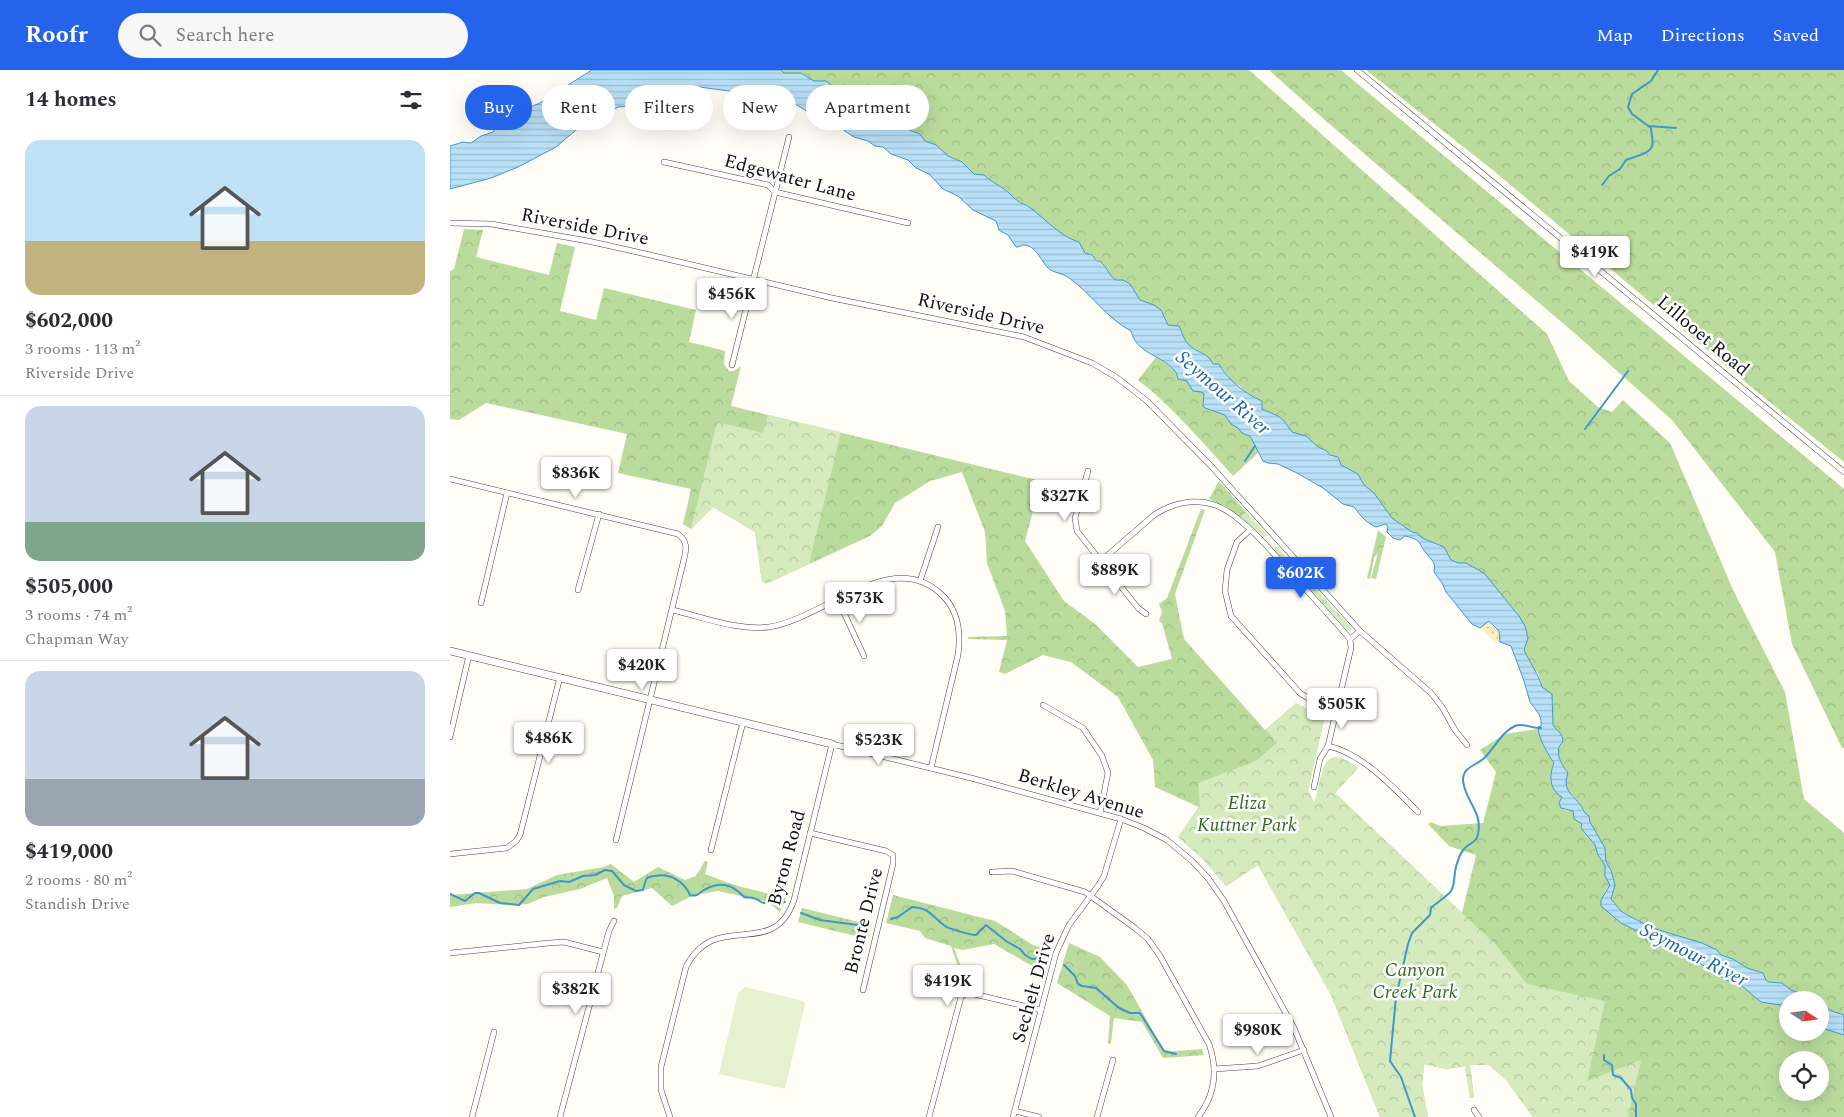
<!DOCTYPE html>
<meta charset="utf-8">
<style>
:root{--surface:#fff;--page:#f7f7f7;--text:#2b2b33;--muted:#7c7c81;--line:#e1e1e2;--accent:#2563eb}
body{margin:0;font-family:Spectral,serif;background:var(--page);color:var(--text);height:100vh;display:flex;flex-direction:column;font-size:19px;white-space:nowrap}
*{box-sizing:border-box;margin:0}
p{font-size:16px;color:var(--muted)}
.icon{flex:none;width:28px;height:28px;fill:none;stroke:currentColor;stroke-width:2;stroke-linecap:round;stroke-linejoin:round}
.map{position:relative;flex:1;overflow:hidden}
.drawer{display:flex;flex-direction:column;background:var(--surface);width:450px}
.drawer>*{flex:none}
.hud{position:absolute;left:15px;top:15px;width:475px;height:45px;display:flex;gap:10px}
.needle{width:32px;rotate:103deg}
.controls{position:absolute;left:1329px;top:921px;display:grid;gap:10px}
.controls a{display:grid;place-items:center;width:50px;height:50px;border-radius:50%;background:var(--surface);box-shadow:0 5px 20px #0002;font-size:25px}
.price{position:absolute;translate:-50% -42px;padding:0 11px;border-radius:5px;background:#fff;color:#222;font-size:16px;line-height:32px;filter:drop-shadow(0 1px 2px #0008)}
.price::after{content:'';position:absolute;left:50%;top:30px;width:15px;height:11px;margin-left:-8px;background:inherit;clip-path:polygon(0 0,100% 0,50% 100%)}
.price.current{background:var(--accent);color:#fff}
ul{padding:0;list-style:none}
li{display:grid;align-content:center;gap:10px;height:265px;padding:0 25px}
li+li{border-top:1px solid var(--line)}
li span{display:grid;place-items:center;height:155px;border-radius:15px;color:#555}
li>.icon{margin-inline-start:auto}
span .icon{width:90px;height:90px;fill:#fffc;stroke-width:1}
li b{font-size:21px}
h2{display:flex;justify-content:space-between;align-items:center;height:60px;padding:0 25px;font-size:21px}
.tag{padding:0 18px;border-radius:22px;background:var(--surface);box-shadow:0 5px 20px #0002;font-size:18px;line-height:45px}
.tag.current{background:var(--accent);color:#fff}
header{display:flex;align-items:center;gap:30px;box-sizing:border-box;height:70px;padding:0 25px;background:var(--accent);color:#fff}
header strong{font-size:24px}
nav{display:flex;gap:28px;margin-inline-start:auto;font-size:18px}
.search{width:350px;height:45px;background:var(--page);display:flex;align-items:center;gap:12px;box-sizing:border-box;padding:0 18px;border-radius:28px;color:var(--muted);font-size:19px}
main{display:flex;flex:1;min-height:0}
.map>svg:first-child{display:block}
</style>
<header>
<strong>Roofr</strong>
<div class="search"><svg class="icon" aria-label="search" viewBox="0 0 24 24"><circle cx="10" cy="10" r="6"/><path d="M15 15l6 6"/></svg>Search here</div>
<nav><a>Map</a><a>Directions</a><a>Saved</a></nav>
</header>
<main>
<section class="drawer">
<h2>14 homes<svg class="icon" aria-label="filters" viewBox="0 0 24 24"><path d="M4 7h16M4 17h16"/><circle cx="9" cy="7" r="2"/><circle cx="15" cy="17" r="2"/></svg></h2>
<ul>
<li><span style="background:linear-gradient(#bfe0f5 65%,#c2b280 0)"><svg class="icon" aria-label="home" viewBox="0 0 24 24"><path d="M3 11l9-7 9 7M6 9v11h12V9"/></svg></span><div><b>$602,000</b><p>3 rooms · 113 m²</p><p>Riverside Drive</p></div></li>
<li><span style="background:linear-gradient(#c9d6e8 75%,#7fa58c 0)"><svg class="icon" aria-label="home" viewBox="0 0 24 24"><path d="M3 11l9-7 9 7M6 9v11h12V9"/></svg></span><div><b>$505,000</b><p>3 rooms · 74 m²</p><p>Chapman Way</p></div></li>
<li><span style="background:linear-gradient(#c9d6e8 70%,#9aa5b1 0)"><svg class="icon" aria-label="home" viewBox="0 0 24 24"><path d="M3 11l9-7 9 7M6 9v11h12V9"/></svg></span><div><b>$419,000</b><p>2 rooms · 80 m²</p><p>Standish Drive</p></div></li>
</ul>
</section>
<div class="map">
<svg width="1394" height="1047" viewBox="0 0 1394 1047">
<defs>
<pattern id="grass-tufts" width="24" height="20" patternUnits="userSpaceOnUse" patternTransform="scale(1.25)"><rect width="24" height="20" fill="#d5ebbd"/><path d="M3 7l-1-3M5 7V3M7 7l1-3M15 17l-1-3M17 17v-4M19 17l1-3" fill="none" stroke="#b6c8a1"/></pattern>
<pattern id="forest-crowns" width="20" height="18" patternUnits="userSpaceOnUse" patternTransform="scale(1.25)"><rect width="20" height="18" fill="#b9dc9c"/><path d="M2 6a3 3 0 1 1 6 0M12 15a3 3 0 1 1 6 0" fill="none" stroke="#9ebc85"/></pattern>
<pattern id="sand-dots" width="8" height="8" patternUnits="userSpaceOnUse" patternTransform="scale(1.25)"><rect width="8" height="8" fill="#fbeec1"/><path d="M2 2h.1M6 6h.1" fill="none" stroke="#d6cba5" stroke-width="1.8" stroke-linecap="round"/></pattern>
<pattern id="park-crowns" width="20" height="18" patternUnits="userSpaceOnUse" patternTransform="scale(1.25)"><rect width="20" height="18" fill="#d5ebbd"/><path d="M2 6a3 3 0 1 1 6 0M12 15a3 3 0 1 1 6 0" fill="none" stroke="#b6c8a1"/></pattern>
<pattern id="water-rules" width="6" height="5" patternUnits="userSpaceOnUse" patternTransform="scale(1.25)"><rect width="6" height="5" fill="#b9e0f7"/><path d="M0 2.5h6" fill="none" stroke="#9ebfd3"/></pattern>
</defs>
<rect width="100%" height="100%" fill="#fffdf5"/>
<g fill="url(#grass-tufts)">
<path d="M796,442l21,23v1l-3,1 -23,-20z"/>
<path d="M825,475l75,81 2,2 -1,3 -4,-1 -73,-81z"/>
</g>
<g fill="url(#forest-crowns)" fill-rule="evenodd">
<path d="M331,0h468l298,264 22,47 29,26 14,5 11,-12 47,43 64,149 51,100 19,107 40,34v182l-12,-3 -8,-6 -5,-7 -12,-7 -8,1 -8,-3 -9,-7 -13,-1 -3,-2 -3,-7 -16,-5 -14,-9 -12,-4 -4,-5 -15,-7 -50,-15 -30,-16 -11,-13 4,-14 -4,-15 -5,-8 -1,-14 -15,-26 -1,-6c-5,-3 -5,-5 -8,-10 -9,-13 -19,-15 -13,-33 -7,-9 -13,-19 -7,-30l-8,-18v-17l-1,-8 -10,-13 -4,-14 -6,-6 -8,-17 4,-12 -9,-22 -11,-14 -42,-39h-8l-7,-3 -8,-13 -21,-9 -5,-5 -5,-1 -20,-14 -18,-25 -10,-8 -6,-11 -17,-9 -14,-14 -9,-4 -12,-11 -14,-4 -8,-11 -6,-5 -16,-7v-8l-14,-5 -8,-10 -9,-4c-2,-7 -8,-12 -12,-18h-6c-5,-12 -16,-11 -25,-20 -4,-4 -6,-12 -9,-18h-11l-7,-16 -7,-5 -14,-5 -10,-16c-5,-2 -12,-2 -16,-5 -5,-3 -5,-9 -9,-13 -2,-3 -16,-12 -20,-13l-6,-10c-20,-7 -33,-24 -50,-36 -3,-3 -8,-3 -11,-6 -5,-3 -9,-9 -14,-12 -7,-5 -14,-8 -20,-14l-10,-1 -12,-12 -14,-6 -12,-11 -11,-4 -5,-7 -11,-4 -7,-6 -10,-2 -7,-6 -14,-10 -9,-3 -11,-9 -16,-6 -9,-7h-12l-13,-8h-17z"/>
<path d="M819,0h72l503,419v259h-2l-50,-104 -17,-92 -103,-132 -93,-83 -253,-216z"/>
<path d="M916,0h478v392l-94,-76 -256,-215z"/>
<path d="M14,159l19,1 -7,27 73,18 8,-32 18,4 -15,64 36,9 8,-32 92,22 -7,32 36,9 -1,13 5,7h5l7,-5 -10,40 310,75 -16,60 39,60 31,23 43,43 34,-8 -10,-36 -3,-2 3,-9 -3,-8 8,-6 34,-89 4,1 -30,84 9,45 81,91 31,-27 11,6 18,7 -17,74 6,13c10,-24 4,-65 44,-35l-23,25 127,120 14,-58 -27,-9 -21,-22 3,-2 9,4 43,-3 13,-51 -16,-22 25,-16 33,-5c1,9 10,26 16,34 -5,11 -4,27 8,34l2,13 9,1 9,13 -1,4 14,17 3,10 7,10v11l5,9 -5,6 16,32 16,8 10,9 51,22 28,18 16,6 19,16 19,3 7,-4 1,31h32v-8l5,5 19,6v82h-311l-27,-37 -17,-15h-19l4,32 -4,1 -5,-32 -19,3 -22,-5 -2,21 6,32h-48l-49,-122 -73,-130 -32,21 -24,-28 -24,-21 21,-30 -44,-20 -2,-27 -35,-63 -47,-35 -28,-7 -38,19 -6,-2 8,-32 -39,-1v-2l39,-1 -2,-25 -18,-48 -2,-31 -23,-60 -32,9 -35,22 -13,23 -12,10 -102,47 -6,-1 -7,-50 -42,-25 -22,22 -8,-5 8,-35 -73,-16 9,-39 -141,-31 -27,17 -9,-1v-148l4,-2zM1338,990h32v32h-32z"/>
<path d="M706,287c9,6 20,11 22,22l9,2 17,13 -1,12 2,2 20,7 6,9 7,4 4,5 8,3 9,16 -26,24c-30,-33 -59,-68 -95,-96z"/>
<path d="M769,411l27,31 -5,5 -16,-11 -16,-7z"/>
<path d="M928,460l8,7 -10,42 -5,-1 7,-25 -4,5 -4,21 -3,-1z"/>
<path d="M255,791l3,1 -3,12 29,11 52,13 -6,14 -12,-10 -50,-11 -24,4 -22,11 -20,-18 -30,8 -5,12 -3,1v-13l-7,-18 -27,11 -36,8 -16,7 -18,1 -34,-2 -26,4v-12l77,-6 30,-14 47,-8 7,-3 23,18 24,-15 27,13 11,-4z"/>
<path d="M443,825l102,26 38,24 14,4 -6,22 -47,-27 -31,6 -9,-2 11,30h-3l-11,-32 -26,-8 -5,-7 -34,-8z"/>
<path d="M352,838l69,17 -3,14 -70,-17z"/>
<path d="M619,873l31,14 27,28 38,67 37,-3 2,6 -41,3 -21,-36 -28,-4 -3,25 -3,1 2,-28 -53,-33z"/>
</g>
<path fill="url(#sand-dots)" d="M1038,551l12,11v10h-5l-15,-14z"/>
<g fill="url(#park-crowns)">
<path d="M318,345l73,17 -32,132 -41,19 -6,-1 -7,-50 -42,-25 -22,22 26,-107 46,11z"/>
<path d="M846,633l11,6 18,7 -17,74 6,13c10,-23 4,-65 44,-35l-23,25 161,152 31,39 78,17 -18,80 54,-21 -13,57h-95l-27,-37 -17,-15h-19l4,32 -4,1 -5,-32 -19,3 -22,-5 -2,21 6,32h-48l-49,-122 -73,-130 -32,21 -24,-28 -24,-21 22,-30 -2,-24 58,-22 21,-18 -11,-13z"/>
</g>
<path fill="#e6f2cf" d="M295,917l58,14 2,3 -20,85 -66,-15 19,-81z"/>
<g fill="url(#water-rules)" stroke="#3f96cf">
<path d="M142,0h189l3,3h17l13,8h12l9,7 16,6 11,9 9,3 15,10 6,6 10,2 7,6 11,4 5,7 11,4 12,11 14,6 12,12 10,1c6,6 13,9 20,14 5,3 9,9 14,12 3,3 8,3 11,6 17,12 30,29 50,35l6,11 7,2 5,6h3c7,6 9,15 16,19h7l7,4 10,16 14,5 7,5 7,15 11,1c3,6 5,14 9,18 8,9 20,8 25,20h6c9,16 26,30 43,37v8l16,7 6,5 8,11 14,4 12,11 9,4 3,4 8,2 3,8 17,9 6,11 10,8 18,25 20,14 5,1 5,5 22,9 7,13 7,3h8l18,10 35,43 6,10 3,12 -4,12c6,13 14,23 18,37l10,7 1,31c4,6 10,8 10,17 -10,8 -2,22 5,31 -6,18 4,20 13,33 3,5 3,7 8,10l1,6 15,26 1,14 5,8 4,15 -4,14 11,13 30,16 50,15 15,7 4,5 12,4 14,9 16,5 3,7 3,2 13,1 9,7 8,3 8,-1 13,8h-32l-8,5 -19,-3 -19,-16 -16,-6 -28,-18 -51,-22 -10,-9 -16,-8 -20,-17v-6l9,-15 -5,-9v-11l-7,-10 -3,-10 -14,-17 1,-4 -8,-5 -1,-8 -12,-3 -2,-5 3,-6c-13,-7 -13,-22 -8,-34 -6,-8 -16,-26 -16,-36l3,-1v-6l-2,-6 -9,-12 -6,-21 -13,-35 -11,-4 -1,-11 -10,-10 -9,7 -8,-4 -26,-32 -4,-9 -8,-11c2,-10 -2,-11 -7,-18 -10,-11 -4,-14 -22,-18l-5,4 -7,-2 -6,-6 1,-5 -2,-3 -10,3c-11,-5 -15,-11 -22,-20l-11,-3 -20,-16 -26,-15 -19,-9 -10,-1 -5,-2 -13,-25 -8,-3 -4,-5 -7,-4 -6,-9 -20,-7 -2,-2 1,-12 -3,-2 -8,-1 -6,-10 -9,-2c-2,-16 -26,-22 -36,-31 -6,-4 -9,-11 -11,-17 -25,-13 -40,-38 -62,-53 -6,-5 -16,-5 -21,-10 -7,-7 -13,-24 -25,-23 -2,1 -5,2 -7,2l-8,-12 -9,-5 -3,-9 -23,-11 -15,-14 -15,-7 -14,-15 -13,-6 -8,-8 -17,-6 -8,-7 -8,-1 -7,-5 -14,-4 -26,-17 -7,-7 -6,3 -20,-12 -10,-1 -5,-4 -10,-1 -4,-2 -74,-10 -24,6 -37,14 -13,1 -22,14 -20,9 -20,17 -38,20 -27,11 -41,11v-43l13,-4 8,1 10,-7 12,-4 10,-16 25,-2c2,-6 2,-8 10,-10z"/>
<path d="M1370,930c6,10 14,12 24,15v20l-19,-6 -5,-5z"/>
</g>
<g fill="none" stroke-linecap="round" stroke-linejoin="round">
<g stroke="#3f96cf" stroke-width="2">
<path d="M1199,56l27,2"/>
<path d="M1152,115l7,-9 11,-7 6,-9c7,-3 24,-6 26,-14 2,-5 -1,-13 -1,-18l-19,-14 -4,-7 4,-13 19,-13 7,-11"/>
<path d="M1135,359l43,-58"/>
<path d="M795,391l10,-15"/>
<path d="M0,824l15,7 10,-8h4l21,10 19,2 14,-16 27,-8 9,1 14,-6 12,-1 10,-5 7,1 12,14 12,6 7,-1c1,-4 2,-9 4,-12 2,-1 5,-2 8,-2 15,-3 29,5 35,19 7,2 8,-1 14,-5 17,-9 28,-6 40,7 3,1 6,0 9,1 9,2 7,8 19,3l4,2 9,-1"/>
<path d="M351,843l19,7 45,6"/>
<path d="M441,849l7,-2 14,-10c19,1 20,10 33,19 4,3 26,9 31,9l10,-10 20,16 14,8 5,6 7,4 11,-1"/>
<path d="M614,895l11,11 3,8 4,2 14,2 23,20 11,5h10l24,38 12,3"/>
<path d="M1154,985v5l8,5 1,10 8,3 10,12 1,8 4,6v13"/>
<path d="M965,1047l-14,-40 -11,-16 6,-64 12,-53 4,-11 18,-18 1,-7c5,-5 18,-13 20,-17 5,-7 2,-21 7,-30 1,-4 4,-10 7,-13 5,-5 12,-6 13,-14 5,-23 -14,-34 -15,-54 0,-13 12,-14 20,-21 11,-9 18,-27 32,-33 9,-4 16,3 26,2"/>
</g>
<g stroke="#444" stroke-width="6">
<g id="minor">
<path d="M907,0l487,402"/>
<path d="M214,92l104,23 7,7 133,31"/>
<path d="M0,153l41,1 97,17 58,13 186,44 192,39 68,26 24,14 31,24 64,65 149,165 71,62 11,14 13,23 12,15"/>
<path d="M282,295l57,-228"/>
<path d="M638,401l-13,47 2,13 61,77 8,6"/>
<path d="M0,409l228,55c9,7 9,14 6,25l-68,281"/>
<path d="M800,460l-13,12 -10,28 -2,21 6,25 69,77 17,11 19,6"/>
<path d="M651,491l53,-46c18,-12 40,-17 61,-10 26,9 58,48 76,68 20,22 40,44 59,66"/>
<path d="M470,511l18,-54"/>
<path d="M128,520l21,-76"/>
<path d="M388,530l26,56"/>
<path d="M31,533l26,-110"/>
<path d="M222,540c31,7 65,21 97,17 55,-8 123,-81 173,-32 17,16 19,38 16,60l-27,113"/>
<path d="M593,635l40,23 19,28 6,17 -8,40"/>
<path d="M0,667l19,-82"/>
<path d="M878,676c34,7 66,42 90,66"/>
<path d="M864,717l6,-28 8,-13 23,-98 -1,-9 10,-8"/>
<path d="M360,763l76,18 7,4v9l-30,126"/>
<path d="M261,780l32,-128"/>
<path d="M0,784l57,-6 9,-7 4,-6 40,-158"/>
<path d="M542,802l20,-1 73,21 50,36 13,11 12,17 49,88c9,26 6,51 -11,73"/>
<path d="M0,883l99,-10 15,-1 39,10"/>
<path d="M764,999l44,-3 46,-16"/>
<path d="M1024,1040l5,7"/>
<path d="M565,1041l24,6"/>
<path d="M22,1047l22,-85"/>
<path d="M110,1047l49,-186 5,-10"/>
<path d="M220,1047l-9,-27v-23l25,-100c30,-59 87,-5 108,-67l38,-156 139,34 150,41 23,9 23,12 25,21 16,17 16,23 70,127 37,89"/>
<path d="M479,1047l32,-120 4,-3 5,-1 71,17"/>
<path d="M563,1047l43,-164 13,-28 29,-39 6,-10 17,-57"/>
<path d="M647,1047l16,-57"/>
</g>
</g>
<g stroke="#444" stroke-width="8">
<path id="tertiary" d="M0,581l382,93"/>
</g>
<use href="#minor" stroke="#fff" stroke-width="5"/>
<use href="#tertiary" stroke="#fff" stroke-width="7"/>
</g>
<g text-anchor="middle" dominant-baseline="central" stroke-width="5" stroke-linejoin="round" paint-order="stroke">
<g font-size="19" fill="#111" stroke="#fff">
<text transform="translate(340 108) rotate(15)">Edgewater Lane</text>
<text transform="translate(135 157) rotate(11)">Riverside Drive</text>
<text transform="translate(531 244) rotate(13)">Riverside Drive</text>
<text transform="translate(1253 266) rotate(40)">Lillooet Road</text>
<text transform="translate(631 724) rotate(17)">Berkley Avenue</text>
<text transform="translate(337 788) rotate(-75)">Byron Road</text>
<text transform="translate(414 851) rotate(-76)">Bronte Drive</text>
<text transform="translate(584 918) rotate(-74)">Sechelt Drive</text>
</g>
<g font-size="19" font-style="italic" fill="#2f6b1f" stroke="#fff">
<text x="797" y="733">Eliza<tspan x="797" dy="22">Kuttner Park</tspan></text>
<text x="965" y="900">Canyon<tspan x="965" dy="22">Creek Park</tspan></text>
</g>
<g font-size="20" font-style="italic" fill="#1768a6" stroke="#fff">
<text transform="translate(773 323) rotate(41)">Seymour River</text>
<text transform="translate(1244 885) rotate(27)">Seymour River</text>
</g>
</g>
</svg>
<div class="controls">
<a><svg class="needle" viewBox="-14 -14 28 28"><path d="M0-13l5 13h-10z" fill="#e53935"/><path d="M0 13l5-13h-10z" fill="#7c7c81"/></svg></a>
<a><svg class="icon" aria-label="locate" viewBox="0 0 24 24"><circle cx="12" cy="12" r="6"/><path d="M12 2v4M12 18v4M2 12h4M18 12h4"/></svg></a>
</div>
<b class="price" style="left:1145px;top:208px">$419K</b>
<b class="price" style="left:282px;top:250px">$456K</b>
<b class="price" style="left:126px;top:429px">$836K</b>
<b class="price" style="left:615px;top:452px">$327K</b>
<b class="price" style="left:665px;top:526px">$889K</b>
<b class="price current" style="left:851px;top:529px">$602K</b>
<b class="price" style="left:410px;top:554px">$573K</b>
<b class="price" style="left:192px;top:621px">$420K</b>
<b class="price" style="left:892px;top:660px">$505K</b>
<b class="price" style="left:99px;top:694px">$486K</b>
<b class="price" style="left:429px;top:696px">$523K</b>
<b class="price" style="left:498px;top:937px">$419K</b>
<b class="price" style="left:126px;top:945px">$382K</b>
<b class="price" style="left:808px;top:986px">$980K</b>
<div class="hud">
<a class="tag current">Buy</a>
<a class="tag">Rent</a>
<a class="tag">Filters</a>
<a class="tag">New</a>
<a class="tag">Apartment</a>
</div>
</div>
</main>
